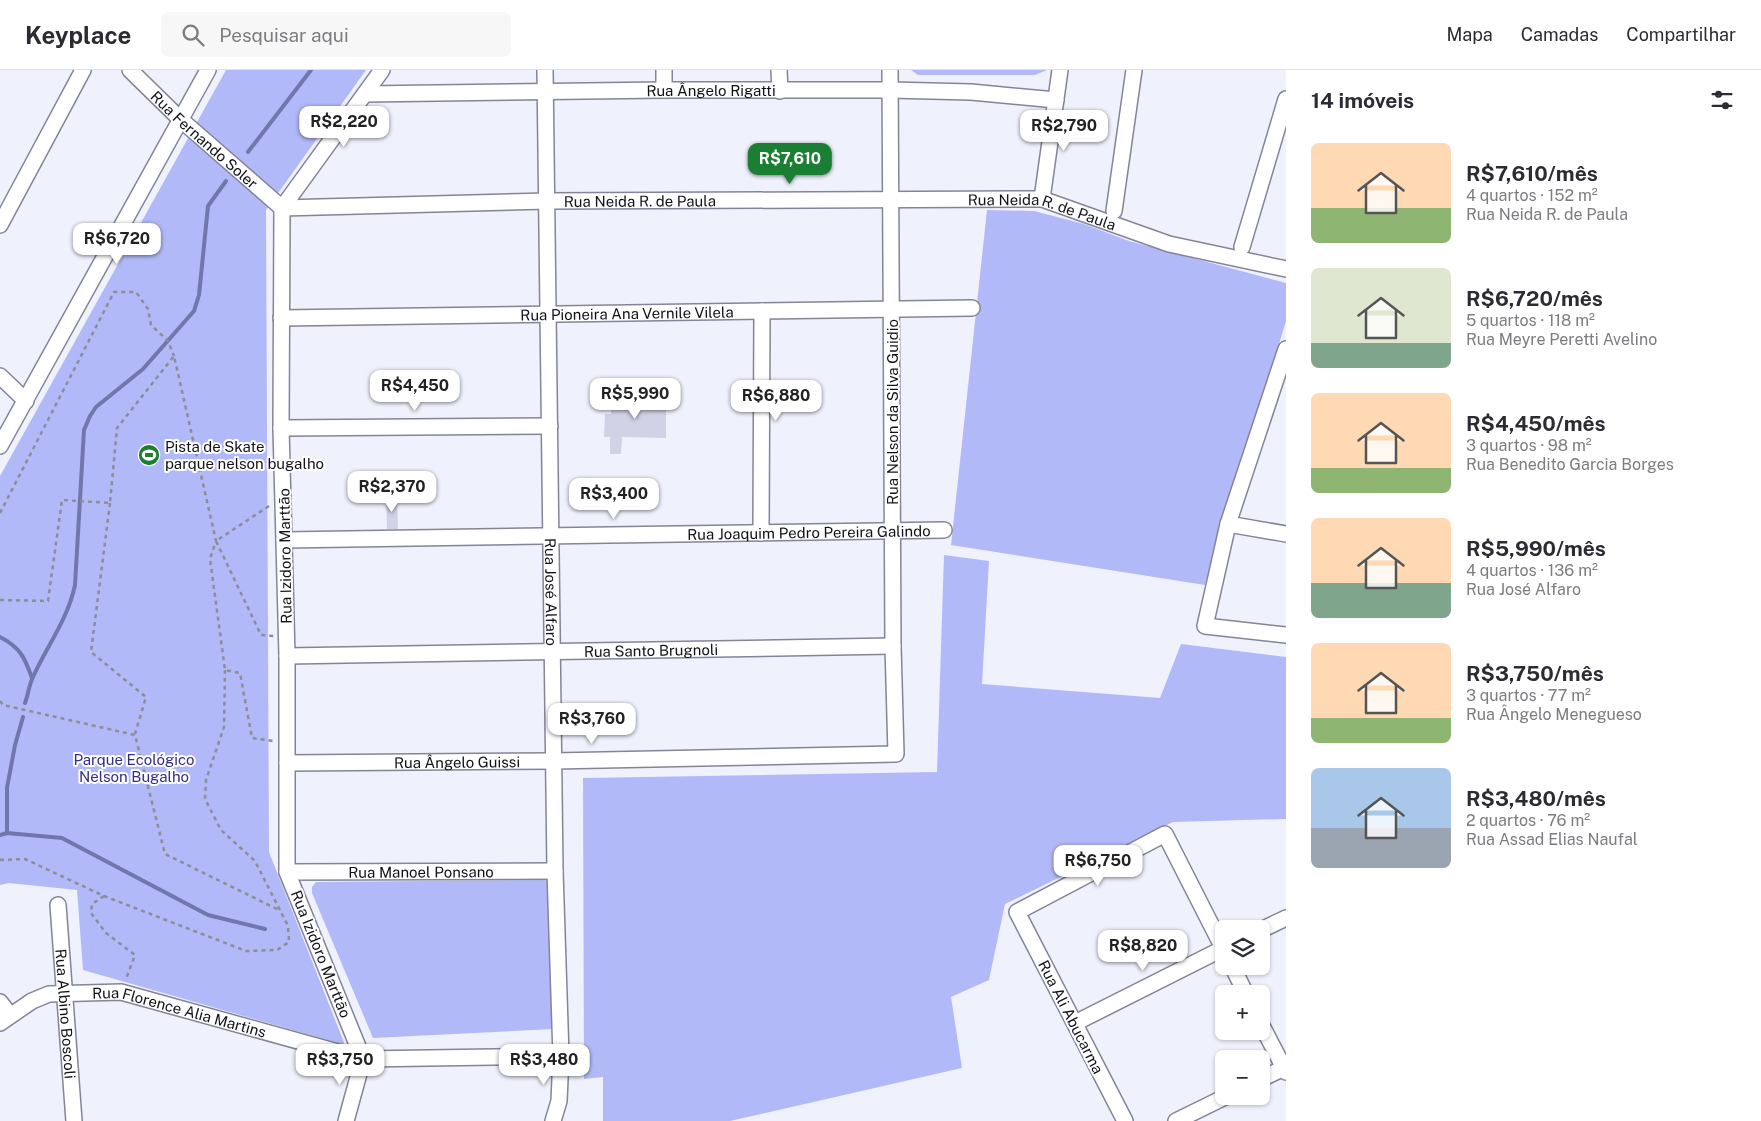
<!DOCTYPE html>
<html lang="pt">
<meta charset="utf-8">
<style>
:root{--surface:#fff;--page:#f7f7f7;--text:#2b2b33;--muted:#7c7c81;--line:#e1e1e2;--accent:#1a7f32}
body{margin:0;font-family:"Public Sans",sans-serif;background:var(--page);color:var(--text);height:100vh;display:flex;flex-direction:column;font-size:19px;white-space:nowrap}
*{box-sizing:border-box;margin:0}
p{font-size:16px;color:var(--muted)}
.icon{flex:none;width:28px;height:28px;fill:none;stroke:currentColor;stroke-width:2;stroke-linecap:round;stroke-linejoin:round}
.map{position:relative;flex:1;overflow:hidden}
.side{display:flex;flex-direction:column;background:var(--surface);width:475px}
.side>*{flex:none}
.buttons{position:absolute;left:1215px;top:850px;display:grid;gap:10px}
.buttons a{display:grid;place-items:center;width:55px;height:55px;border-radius:8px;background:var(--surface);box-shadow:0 1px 4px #0004;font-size:25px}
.price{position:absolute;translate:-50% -42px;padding:0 11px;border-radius:10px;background:#fff;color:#222;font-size:16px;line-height:32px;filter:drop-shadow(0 1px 2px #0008)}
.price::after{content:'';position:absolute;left:50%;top:30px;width:15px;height:11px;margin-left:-8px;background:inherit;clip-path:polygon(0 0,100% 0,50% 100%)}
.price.active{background:var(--accent);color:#fff}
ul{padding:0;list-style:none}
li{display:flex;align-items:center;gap:15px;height:125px;padding:0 25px}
li span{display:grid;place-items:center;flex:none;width:140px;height:100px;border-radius:8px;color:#555}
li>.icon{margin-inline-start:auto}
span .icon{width:60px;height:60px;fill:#fffc;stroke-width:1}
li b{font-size:21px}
h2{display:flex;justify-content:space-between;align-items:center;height:60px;padding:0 25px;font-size:21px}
header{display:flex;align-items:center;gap:30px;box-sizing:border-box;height:70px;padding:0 25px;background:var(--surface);border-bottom:1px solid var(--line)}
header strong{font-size:24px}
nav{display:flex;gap:28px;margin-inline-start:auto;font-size:18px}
.search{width:350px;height:45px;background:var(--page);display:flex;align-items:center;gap:12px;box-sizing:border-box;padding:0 18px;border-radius:8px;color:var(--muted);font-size:19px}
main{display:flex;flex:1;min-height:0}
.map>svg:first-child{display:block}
</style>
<header>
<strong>Keyplace</strong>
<div class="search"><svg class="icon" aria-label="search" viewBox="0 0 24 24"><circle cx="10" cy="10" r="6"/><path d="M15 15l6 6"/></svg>Pesquisar aqui</div>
<nav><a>Mapa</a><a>Camadas</a><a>Compartilhar</a></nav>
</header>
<main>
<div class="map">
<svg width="1286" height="1051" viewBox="0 0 1286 1051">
<rect width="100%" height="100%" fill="#eff1fd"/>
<g fill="#b2b9f8">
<path d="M226,0h140l-100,140 3,642 76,193 -262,-75 -6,-80 -68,-7 -9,2v-409z"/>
<path d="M911,0h136l-12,5h-117z"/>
<path d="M987,140l47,1 50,13 45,17 157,42v38l-81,264 -254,-40z"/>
<path d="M944,485l45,6 -7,123 178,14 21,-54 105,13v162l-113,3 -168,82 -16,76 -38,17 11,71 -232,53h-127v-44l-19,2 -1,-301 354,-6z"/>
<path d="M549,810l4,149 -180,9 -61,-145v-6l4,-5z"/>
</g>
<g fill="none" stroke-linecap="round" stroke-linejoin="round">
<g stroke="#7176ad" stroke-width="4">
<path d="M248,82l63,-82"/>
<path d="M0,567c20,10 25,21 32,41"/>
<path d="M25,633c3,-8 4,-18 8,-26 14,-31 35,-58 42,-92l9,-155 6,-14 6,-9 47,-38 51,-58 5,-16 9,-89 18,-25"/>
<path d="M7,763v-45l8,-43 8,-28"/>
<path d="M0,765l7,-2 55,5 146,77 57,14"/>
</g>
</g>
<g fill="#d0d2e6">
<path d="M611,327l55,1v40l-44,-1 -1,17h-11v-17h-6l1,-23h6z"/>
<path d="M386,427h11l1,32h-11z"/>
</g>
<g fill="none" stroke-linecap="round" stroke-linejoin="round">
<g stroke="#838597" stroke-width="18">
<g id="street">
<path id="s1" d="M130,0l50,49 102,89"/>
<path id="s2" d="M545,0l10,801 6,185 -2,45 -6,20"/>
<path d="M664,0v20"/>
<path d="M779,0l1,21"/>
<path id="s3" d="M365,24l299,-4h226l81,2 85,8"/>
<path d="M1042,129l18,-129"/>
<path id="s4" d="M282,138l265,-7 495,-2 127,45 117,25"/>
<path d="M1114,141l20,-141"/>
<path d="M0,155l83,-155"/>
<path d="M1242,177l44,-148"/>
<path id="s5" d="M281,248l691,-10"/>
<path d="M1286,279l-58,175 -23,102 81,9"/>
<path d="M0,306l26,25"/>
<path d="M281,358l269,-2"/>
<path d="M0,376l208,-376"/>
<path d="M1228,454l58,10"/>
<path d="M761,463l1,-222"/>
<path id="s6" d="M284,470l660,-10"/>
<path id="s7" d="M287,586l606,-10"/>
<path id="s8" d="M287,693l267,-2 342,-7 -3,-108 -3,-576"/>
<path id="s9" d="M287,802l268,-1"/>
<path id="s10" d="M58,835l16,216"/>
<path d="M1261,860l25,-12"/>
<path d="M1232,896l14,28"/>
<path d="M0,932l10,13"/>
<path id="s11" d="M0,953l32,-22 17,-7 72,-2 242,67 198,-3"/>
<path d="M1075,953l149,-75"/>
<path d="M1261,954l25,48"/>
<path d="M1261,1009l25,-12"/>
<path d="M346,1051l17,-62 -76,-187v-216l-6,-228 1,-220 100,-138"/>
<path d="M1125,1051l-108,-209 148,-78 59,116"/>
<path d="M1176,1051l51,-25"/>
</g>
</g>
<g stroke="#8b8d97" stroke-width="2.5" stroke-dasharray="4 4" stroke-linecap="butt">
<path d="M110,433l-19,149 55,45 -11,37"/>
<path d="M269,436l-53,35 45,94 13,1"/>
<path d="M0,443l114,-221h22l12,17 3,16 17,16 6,15"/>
<path d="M0,530l48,1 14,-101 48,3 7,-75 57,-72 42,185 -6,18 15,111 15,3 12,65 21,3"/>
<path d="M0,631l3,4 132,30 30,119 114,56"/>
<path d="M0,790l25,-1 79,37 142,55 31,-1 12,-8 -1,-16 -33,-65 -34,-31 -16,-31 1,-19 18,-53 1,-57"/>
<path d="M104,826l-12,8 -1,9 15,20 29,22 -9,24"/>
</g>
<use href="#street" stroke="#fff" stroke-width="15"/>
</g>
<defs>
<g id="stadium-disc" transform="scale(1.125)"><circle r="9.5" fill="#1a7f32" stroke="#fff"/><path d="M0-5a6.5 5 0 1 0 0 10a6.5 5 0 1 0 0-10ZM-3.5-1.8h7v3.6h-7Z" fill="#fff"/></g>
</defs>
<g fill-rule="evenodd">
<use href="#stadium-disc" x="149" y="385"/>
</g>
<g text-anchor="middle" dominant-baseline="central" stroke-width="4" stroke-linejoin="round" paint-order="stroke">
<g font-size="15" fill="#111219" stroke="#fff">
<text stroke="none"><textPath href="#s3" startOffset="346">Rua Ângelo Rigatti</textPath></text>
<text stroke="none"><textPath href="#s1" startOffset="102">Rua Fernando Soler</textPath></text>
<text stroke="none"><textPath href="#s4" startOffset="358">Rua Neida R. de Paula</textPath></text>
<text stroke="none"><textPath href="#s4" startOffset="762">Rua Neida R. de Paula</textPath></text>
<text stroke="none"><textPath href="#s5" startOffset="346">Rua Pioneira Ana Vernile Vilela</textPath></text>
<text transform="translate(892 342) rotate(-90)">Rua Nelson da Silva Guidio</text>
<text stroke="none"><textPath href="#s6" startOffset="525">Rua Joaquim Pedro Pereira Galindo</textPath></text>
<text transform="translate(285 486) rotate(-91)">Rua Izidoro Marttão</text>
<text stroke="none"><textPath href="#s2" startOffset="522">Rua José Alfaro</textPath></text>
<text stroke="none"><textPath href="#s7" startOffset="364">Rua Santo Brugnoli</textPath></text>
<text stroke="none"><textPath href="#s8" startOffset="170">Rua Ângelo Guissi</textPath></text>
<text stroke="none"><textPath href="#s9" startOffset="134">Rua Manoel Ponsano</textPath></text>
<text transform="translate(321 884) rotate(68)">Rua Izidoro Marttão</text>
<text stroke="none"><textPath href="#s10" startOffset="109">Rua Albino Boscoli</textPath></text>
<text stroke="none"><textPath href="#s11" startOffset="190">Rua Florence Alia Martins</textPath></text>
<text transform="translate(1071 947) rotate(63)">Rua Ali Abucarma</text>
</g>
<g font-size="15" fill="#111219" stroke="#fff" text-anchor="start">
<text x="165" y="376">Pista de Skate<tspan x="165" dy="17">parque nelson bugalho</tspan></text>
</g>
<g font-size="15" fill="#322d82" stroke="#fff">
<text x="134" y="689">Parque Ecológico<tspan x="134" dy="17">Nelson Bugalho</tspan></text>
</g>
</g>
</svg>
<div class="buttons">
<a><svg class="icon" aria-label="layers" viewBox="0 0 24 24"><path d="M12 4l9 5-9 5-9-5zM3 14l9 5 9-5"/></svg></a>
<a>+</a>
<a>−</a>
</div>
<b class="price" style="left:344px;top:78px">R$2,220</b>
<b class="price" style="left:1064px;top:82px">R$2,790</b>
<b class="price active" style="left:790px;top:115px">R$7,610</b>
<b class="price" style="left:117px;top:195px">R$6,720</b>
<b class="price" style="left:415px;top:342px">R$4,450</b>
<b class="price" style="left:635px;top:350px">R$5,990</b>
<b class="price" style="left:776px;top:352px">R$6,880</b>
<b class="price" style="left:392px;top:443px">R$2,370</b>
<b class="price" style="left:614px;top:450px">R$3,400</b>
<b class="price" style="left:592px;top:675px">R$3,760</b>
<b class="price" style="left:1098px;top:817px">R$6,750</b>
<b class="price" style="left:1143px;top:902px">R$8,820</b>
<b class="price" style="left:340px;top:1016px">R$3,750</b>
<b class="price" style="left:544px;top:1016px">R$3,480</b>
</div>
<section class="side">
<h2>14 imóveis<svg class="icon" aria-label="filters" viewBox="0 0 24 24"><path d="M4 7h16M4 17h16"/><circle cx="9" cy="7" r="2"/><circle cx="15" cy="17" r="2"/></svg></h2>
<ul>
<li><span style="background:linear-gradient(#ffd9b3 65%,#8fb573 0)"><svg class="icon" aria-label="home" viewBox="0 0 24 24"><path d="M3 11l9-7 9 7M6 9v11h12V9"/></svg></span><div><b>R$7,610/mês</b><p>4 quartos · 152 m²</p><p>Rua Neida R. de Paula</p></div></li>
<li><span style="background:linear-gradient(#dfe7d0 75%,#7fa58c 0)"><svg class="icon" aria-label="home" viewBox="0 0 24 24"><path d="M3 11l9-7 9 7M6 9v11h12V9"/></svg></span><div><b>R$6,720/mês</b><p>5 quartos · 118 m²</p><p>Rua Meyre Peretti Avelino</p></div></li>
<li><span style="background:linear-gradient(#ffd9b3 75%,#8fb573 0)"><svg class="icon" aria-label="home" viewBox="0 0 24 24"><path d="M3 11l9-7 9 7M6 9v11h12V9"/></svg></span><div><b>R$4,450/mês</b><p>3 quartos · 98 m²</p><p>Rua Benedito Garcia Borges</p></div></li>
<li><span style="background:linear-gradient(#ffd9b3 65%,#7fa58c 0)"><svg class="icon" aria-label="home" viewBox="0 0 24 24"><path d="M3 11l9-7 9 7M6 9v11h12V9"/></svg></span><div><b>R$5,990/mês</b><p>4 quartos · 136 m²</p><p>Rua José Alfaro</p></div></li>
<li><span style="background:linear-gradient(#ffd9b3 75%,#8fb573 0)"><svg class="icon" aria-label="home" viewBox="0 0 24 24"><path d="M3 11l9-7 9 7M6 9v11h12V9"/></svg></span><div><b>R$3,750/mês</b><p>3 quartos · 77 m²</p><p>Rua Ângelo Menegueso</p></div></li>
<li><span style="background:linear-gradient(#a9c7e8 60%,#9aa5b1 0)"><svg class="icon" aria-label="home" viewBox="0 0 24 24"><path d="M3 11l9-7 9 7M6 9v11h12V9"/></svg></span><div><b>R$3,480/mês</b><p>2 quartos · 76 m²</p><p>Rua Assad Elias Naufal</p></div></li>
</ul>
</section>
</main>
